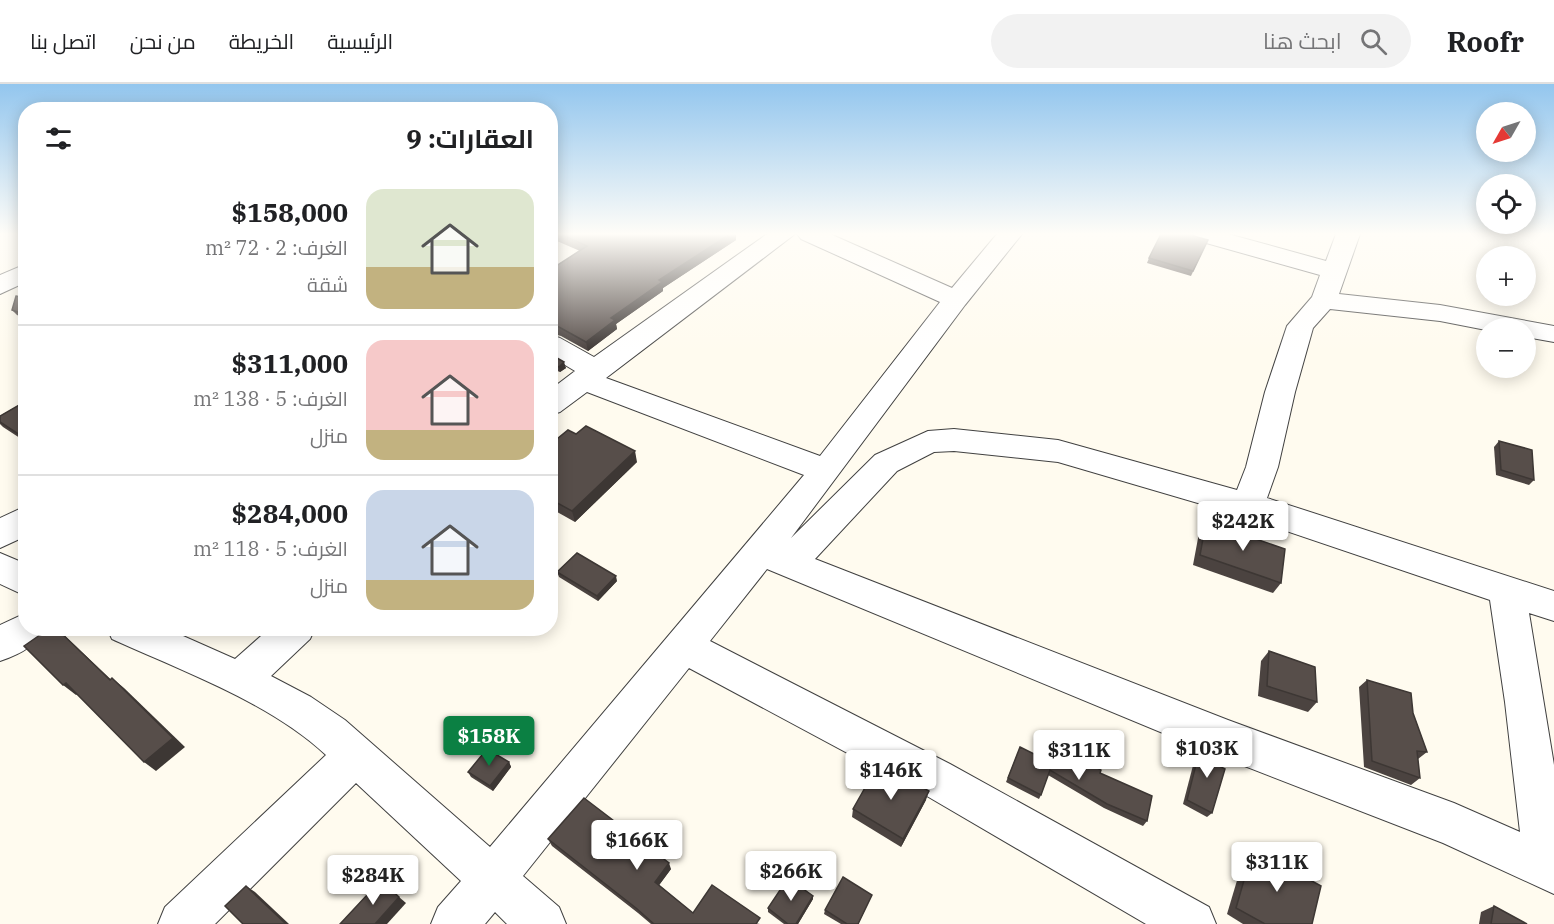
<!DOCTYPE html>
<html lang="ar">
<meta charset="utf-8">
<style>
:root{--surface:#fff;--page:#f2f2f2;--text:#202124;--muted:#757577;--line:#e0e0e0;--accent:#0b8043}
body{margin:0;font-family:"IBM Plex Serif",Cairo,serif;background:var(--page);color:var(--text);direction:rtl;height:100vh;display:flex;flex-direction:column;font-size:22px;white-space:nowrap}
*{box-sizing:border-box;margin:0}
p{font-size:20px;color:var(--muted)}
.icon{flex:none;width:33px;height:33px;fill:none;stroke:currentColor;stroke-width:2;stroke-linecap:round;stroke-linejoin:round}
.map{position:relative;flex:1;overflow:hidden;direction:ltr}
.panel{position:absolute;left:18px;top:18px;width:540px;height:534px;display:flex;flex-direction:column;background:var(--surface);border-radius:24px;box-shadow:0 3px 15px #0003;direction:rtl}
.panel>*{flex:none}
.needle{width:39px;rotate:231deg}
.controls{position:absolute;left:1476px;top:18px;display:grid;gap:12px}
.controls a{display:grid;place-items:center;width:60px;height:60px;border-radius:50%;background:var(--surface);box-shadow:0 3px 15px #0003;font-size:30px}
.price{position:absolute;translate:-50% -51px;padding:0 14px;border-radius:6px;background:#fff;color:#222;font-size:20px;line-height:39px;filter:drop-shadow(0 2px 3px #0008)}
.price::after{content:'';position:absolute;left:50%;top:36px;width:18px;height:14px;margin-left:-9px;background:inherit;clip-path:polygon(0 0,100% 0,50% 100%)}
.price.selected{background:var(--accent);color:#fff}
ul{padding:0;list-style:none}
li{display:flex;align-items:center;gap:18px;height:150px;padding:0 24px}
li+li{border-top:2px solid var(--line)}
li span{display:grid;place-items:center;flex:none;width:168px;height:120px;border-radius:18px;color:#555}
li>.icon{margin-inline-start:auto}
span .icon{width:72px;height:72px;fill:#fffc;stroke-width:1}
li b{font-size:26px}
h2{display:flex;justify-content:space-between;align-items:center;height:72px;padding:0 24px;font-size:26px}
header{display:flex;align-items:center;gap:36px;box-sizing:border-box;height:84px;padding:0 30px;background:var(--surface);border-bottom:2px solid var(--line)}
header strong{font-size:28px}
nav{display:flex;gap:33px;margin-inline-start:auto;font-size:21px}
.search{width:420px;height:54px;background:var(--page);display:flex;align-items:center;gap:15px;box-sizing:border-box;padding:0 21px;border-radius:33px;color:var(--muted);font-size:22px}
.map>svg:first-child{display:block}
</style>
<header>
<strong>Roofr</strong>
<div class="search"><svg class="icon" aria-label="search" viewBox="0 0 24 24"><circle cx="10" cy="10" r="6"/><path d="M15 15l6 6"/></svg>ابحث هنا</div>
<nav><a>الرئيسية</a><a>الخريطة</a><a>من نحن</a><a>اتصل بنا</a></nav>
</header>
<div class="map">
<svg width="1554" height="840" viewBox="0 0 1554 840">
<rect width="100%" height="100%" fill="#fffbef"/>
<g fill="none" stroke-linecap="round" stroke-linejoin="round">
<g stroke="#414141" stroke-width="2">
<g id="minor">
<path d="M767,150h28l-189,144 214,78 120,-154 -139,-63 -4,-5h33l122,54 45,-54h25l-57,71 -174,233 84,-83 53,-24 26,-2 104,11 179,50 9,-23 19,-75 22,-66 25,-29 8,-22 -128,-36 -4,-5h40l98,27 10,-27h24l-21,60 101,11 114,21v16l-28,-5v-9l-40,2 -46,-9 -110,-12 -17,19 -18,64 -17,75 -11,31 287,93v30l-25,-8 25,152v129l-111,-51 -232,-90 -444,-184 -57,72 240,123 259,143 7,17h-70l-226,-132 -231,-124 -166,208 36,31 7,17h-59l-12,-12 -10,12h-54l7,-17 23,-26 -105,-98 -141,141h-57l7,-17 161,-152c-57,-53 -144,-84 -214,-116l-5,-11h58l70,31 35,-31h45l-5,11 -39,37 40,21 34,23 145,127 314,-372 -217,-83 -27,20 -10,3v-25l25,-19 -25,-15v-21l10,3 34,19zM954,367l104,11 184,54 248,84 15,102 15,130 -66,-29 -226,-83 -413,-161 82,-88 37,-19z"/>
<path d="M26,180v18l-26,12v-19z"/>
<path d="M26,422v30l-26,12v-30z"/>
<path d="M0,469l26,11v32l-26,-12z"/>
<path d="M26,529v15h19c-8,18 -27,27 -45,33v-36z"/>
</g>
</g>
<use href="#minor" fill="#fff" fill-rule="evenodd"/>
</g>
<g fill="#4b4340">
<path d="M550,150h186v6l-73,48v3l-47,33 1,5 -29,22 -27,-15 -11,-3v-63l30,-19 -30,-13z"/>
<path d="M1194,152l14,4 -17,36 -44,-13 2,-5z"/>
<path d="M26,214v21l-9,-4 -5,-5z"/>
<path d="M550,270l16,14 -6,4 -10,-4z"/>
<path d="M26,317v41l-23,-15 -3,-3v-8z"/>
<path d="M1499,357l35,39 -5,5 -33,-10 -2,-28z"/>
<path d="M550,358l87,20 -62,60 -25,-14z"/>
<path d="M1206,438l75,61 -8,10 -80,-28 6,-32z"/>
<path d="M557,488l60,9 -19,20 -39,-24z"/>
<path d="M1269,567l48,51 -9,10 -50,-16 3,-35z"/>
<path d="M1367,596l46,33 14,39 -9,7 2,19 -9,7 -47,-18 -5,-80z"/>
<path d="M1201,661l20,22 -9,46 -5,4 -24,-13 14,-54z"/>
<path d="M1020,663l26,13 19,-2 4,-6 31,21 47,48 -4,5 -39,-18 -56,-33 -7,20 -2,4 -33,-17z"/>
<path d="M509,678l2,5 -18,24 -22,-14 -3,-5z"/>
<path d="M926,716l-25,47 -49,-30 1,-8z"/>
<path d="M548,755l123,30 -12,16 34,28 67,11h-109l-13,-11 -86,-67z"/>
<path d="M1253,765l59,75h-69l-16,-10 17,-57z"/>
<path d="M872,811l-14,29h-17l-17,-10 1,-4z"/>
<path d="M813,812v3l-15,25h-14l-16,-12v-4z"/>
<path d="M1494,822l33,18h-48l2,-12z"/>
</g>
<g fill="#3d3734">
<path d="M730,150h6v6l-73,48v3l-47,33 1,5 -29,22 -2,-9 25,-24 48,-38z"/>
<path d="M564,278l2,6 -6,4 -1,-5z"/>
<path d="M635,367l2,11 -62,60 -3,-11z"/>
<path d="M616,492l1,5 -19,20 -1,-5z"/>
<path d="M56,544l9,8 57,54 -12,-10z"/>
<path d="M112,594l12,10 61,59 -29,24 -12,-9z"/>
<path d="M66,599l13,10 -3,2 -13,-10z"/>
<path d="M509,678l2,5 -18,24 -3,-5z"/>
<path d="M929,707l-3,9 -25,47 2,-8z"/>
<path d="M669,779l2,6 -14,19 -2,-6z"/>
<path d="M246,802l9,6 34,32h-3z"/>
<path d="M813,812v3l-15,25h-2z"/>
<path d="M399,813l7,6 -19,21h-12z"/>
</g>
<g fill="#574e4a" stroke="#3d3734" stroke-width="1.5">
<path d="M561,150h169l-71,46 3,2 -51,36 4,2 -29,22 -27,-15 -9,-2v-48l6,-3 -6,-3v-1l37,-24z"/>
<path d="M1161,150h32l1,2 14,4 -15,31 -44,-13z"/>
<path d="M16,212l10,2v17l-14,-5z"/>
<path d="M550,270l14,8 -5,5 -9,-4z"/>
<path d="M26,317v38l-26,-17v-6z"/>
<path d="M586,342l49,25 -63,60 -22,-12v-57l2,1 16,-13 8,4z"/>
<path d="M1499,357l33,9 2,30 -33,-10z"/>
<path d="M1206,438l79,27 -4,34 -81,-28z"/>
<path d="M577,469l39,23 -19,20 -40,-24z"/>
<path d="M50,544h6l54,52 2,-2 61,60 -29,24 -78,-79 -3,2 -39,-39z"/>
<path d="M1269,567l46,16 2,35 -50,-16z"/>
<path d="M1367,596l44,13 2,20 14,39 -10,-1 3,27 -48,-17z"/>
<path d="M1201,661l23,9 -3,13 4,2 -13,44 -25,-13z"/>
<path d="M1020,663l26,13 4,-9 16,7 3,-6 32,18 -1,3 52,23 -5,25 -40,-17 -57,-34 -9,25 -33,-17z"/>
<path d="M487,665l22,13 -19,24 -22,-14z"/>
<path d="M879,679l50,28 -26,48 -50,-30z"/>
<path d="M584,714l85,65 -14,19 38,31 19,-28 48,33 -4,6h-102l-18,-16 -88,-69z"/>
<path d="M1253,765l68,37 -9,38h-47l-29,-16z"/>
<path d="M843,793l29,18 -14,29h-11l-22,-14z"/>
<path d="M788,794l25,18 -17,28h-8l-20,-16z"/>
<path d="M381,796l18,17 -24,27h-35z"/>
<path d="M246,802l40,38h-43l-18,-18z"/>
<path d="M1494,822l33,18h-36z"/>
</g>
<linearGradient id="sky" x2="0" y2="1"><stop stop-color="#93c6ee"/><stop offset="0.56" stop-color="#fffdf8"/><stop offset="1" stop-color="#fffdf8" stop-opacity="0"/></linearGradient>
<rect width="1554" height="268" fill="url(#sky)"/>
</svg>
<div class="controls">
<a><svg class="needle" viewBox="-14 -14 28 28"><path d="M0-13l5 13h-10z" fill="#e53935"/><path d="M0 13l5-13h-10z" fill="#757577"/></svg></a>
<a><svg class="icon" aria-label="locate" viewBox="0 0 24 24"><circle cx="12" cy="12" r="6"/><path d="M12 2v4M12 18v4M2 12h4M18 12h4"/></svg></a>
<a>+</a>
<a>−</a>
</div>
<b class="price" style="left:1243px;top:468px">$242K</b>
<b class="price selected" style="left:489px;top:683px">$158K</b>
<b class="price" style="left:1207px;top:695px">$103K</b>
<b class="price" style="left:1079px;top:697px">$311K</b>
<b class="price" style="left:891px;top:717px">$146K</b>
<b class="price" style="left:637px;top:787px">$166K</b>
<b class="price" style="left:1277px;top:809px">$311K</b>
<b class="price" style="left:791px;top:818px">$266K</b>
<b class="price" style="left:373px;top:822px">$284K</b>
<section class="panel">
<h2>العقارات: 9<svg class="icon" aria-label="filters" viewBox="0 0 24 24"><path d="M4 7h16M4 17h16"/><circle cx="9" cy="7" r="2"/><circle cx="15" cy="17" r="2"/></svg></h2>
<ul>
<li><span style="background:linear-gradient(#dfe7d0 65%,#c2b280 0)"><svg class="icon" aria-label="home" viewBox="0 0 24 24"><path d="M3 11l9-7 9 7M6 9v11h12V9"/></svg></span><div><b>$158,000</b><p>الغرف: 2 · 72 m²</p><p>شقة</p></div></li>
<li><span style="background:linear-gradient(#f6c9c9 75%,#c2b280 0)"><svg class="icon" aria-label="home" viewBox="0 0 24 24"><path d="M3 11l9-7 9 7M6 9v11h12V9"/></svg></span><div><b>$311,000</b><p>الغرف: 5 · 138 m²</p><p>منزل</p></div></li>
<li><span style="background:linear-gradient(#c9d6e8 75%,#c2b280 0)"><svg class="icon" aria-label="home" viewBox="0 0 24 24"><path d="M3 11l9-7 9 7M6 9v11h12V9"/></svg></span><div><b>$284,000</b><p>الغرف: 5 · 118 m²</p><p>منزل</p></div></li>
</ul>
</section>
</div>
